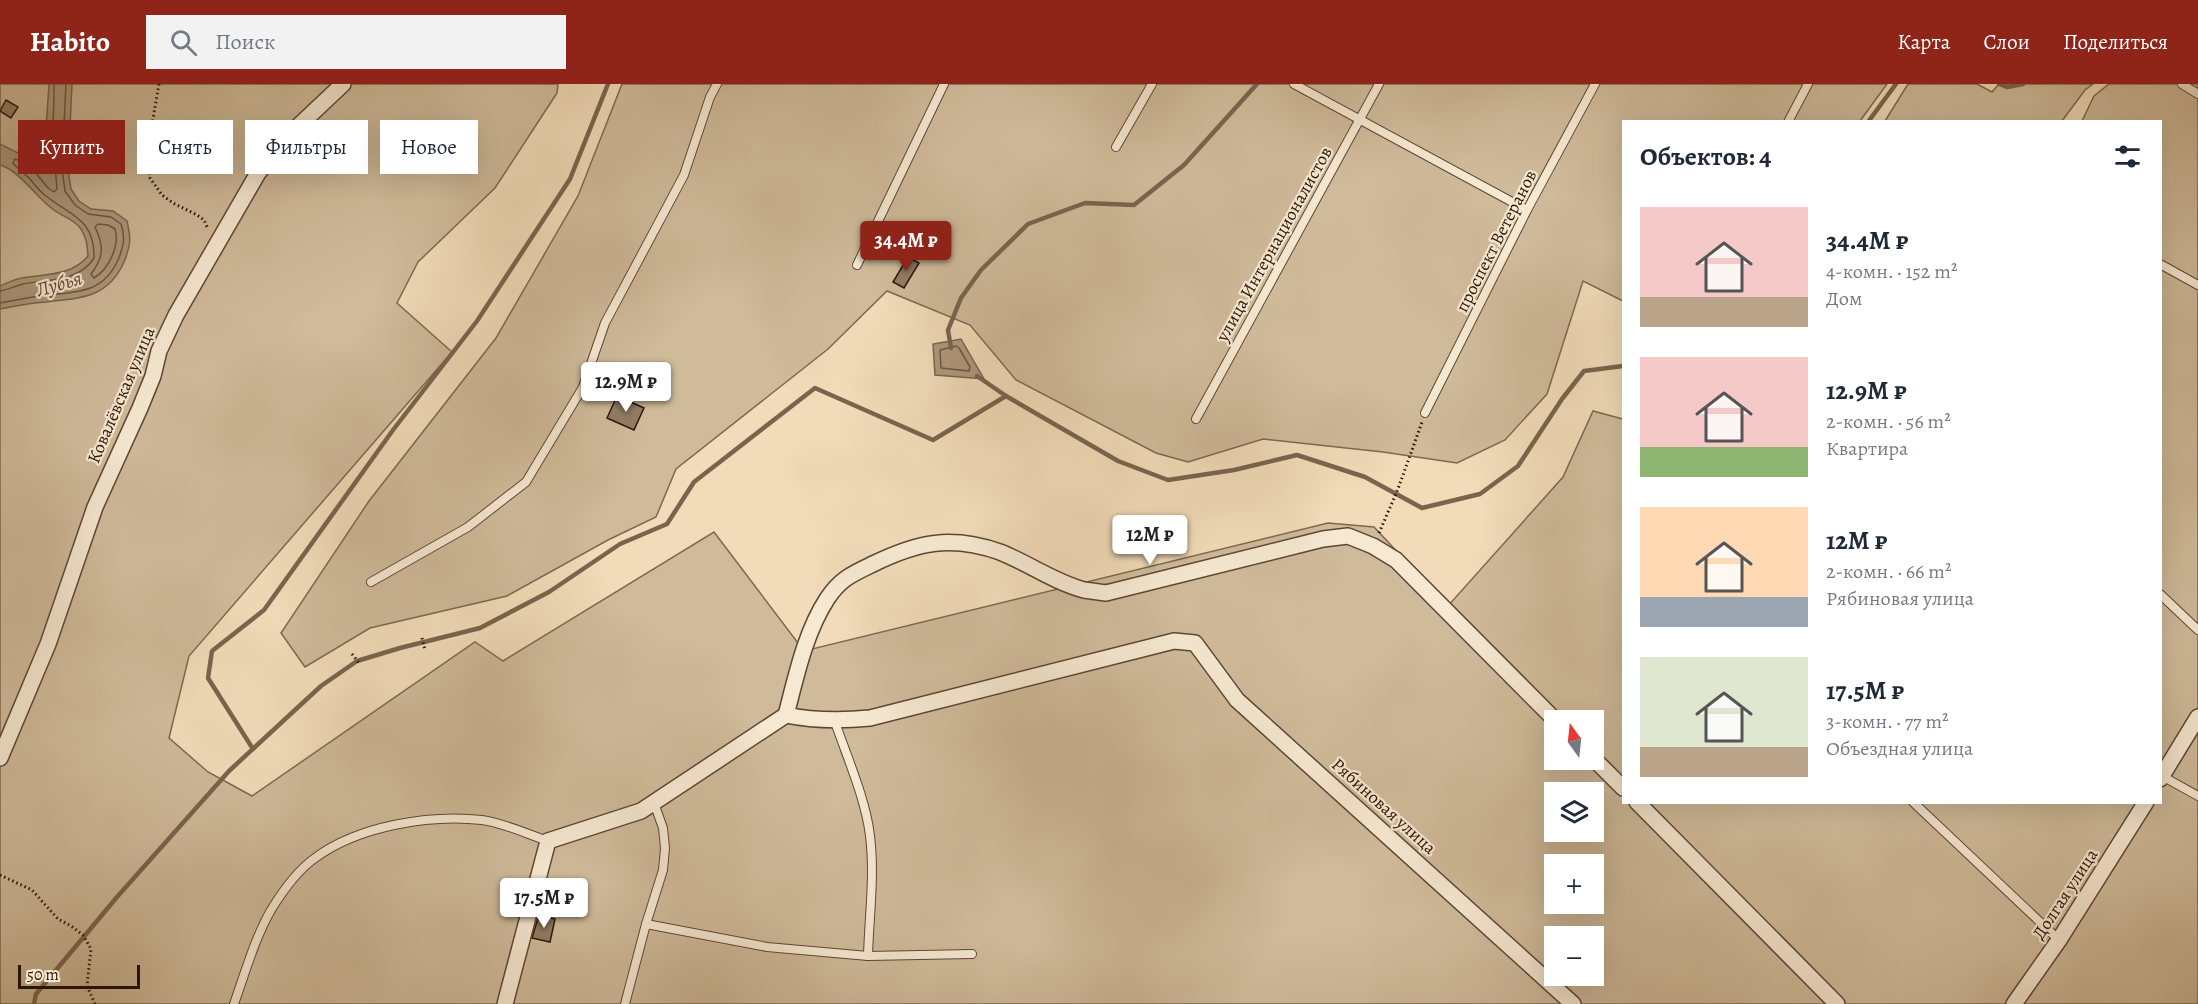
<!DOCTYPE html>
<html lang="ru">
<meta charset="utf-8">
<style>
:root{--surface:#fff;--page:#f2f2f3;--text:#1f2937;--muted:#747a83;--accent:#8f2418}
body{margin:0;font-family:Alegreya,serif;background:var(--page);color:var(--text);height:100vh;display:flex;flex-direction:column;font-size:22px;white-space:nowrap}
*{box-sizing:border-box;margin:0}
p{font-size:20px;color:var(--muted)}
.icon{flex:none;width:33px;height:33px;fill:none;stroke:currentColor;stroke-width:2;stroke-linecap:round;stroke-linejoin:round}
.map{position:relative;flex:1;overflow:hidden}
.panel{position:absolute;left:1622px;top:36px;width:540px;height:684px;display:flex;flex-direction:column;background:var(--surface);border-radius:0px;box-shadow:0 6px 24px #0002}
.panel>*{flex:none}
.banner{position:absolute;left:18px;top:36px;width:570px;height:54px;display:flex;gap:12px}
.needle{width:39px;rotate:345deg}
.fabs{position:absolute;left:1544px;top:626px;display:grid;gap:12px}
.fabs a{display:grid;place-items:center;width:60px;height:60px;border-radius:0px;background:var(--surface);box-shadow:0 6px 24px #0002;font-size:30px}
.scale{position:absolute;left:18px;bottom:15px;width:122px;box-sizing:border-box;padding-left:6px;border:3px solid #2b1609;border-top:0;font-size:16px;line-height:21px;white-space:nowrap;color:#2b1609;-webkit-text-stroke:4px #f6e8d1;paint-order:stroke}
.price{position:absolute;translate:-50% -51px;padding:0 14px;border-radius:6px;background:#fff;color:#222;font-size:20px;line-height:39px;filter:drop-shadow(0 2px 3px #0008)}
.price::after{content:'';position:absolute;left:50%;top:36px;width:18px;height:14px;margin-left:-9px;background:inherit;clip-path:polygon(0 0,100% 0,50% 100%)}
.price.current{background:var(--accent);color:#fff}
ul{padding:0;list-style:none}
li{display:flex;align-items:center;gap:18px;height:150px;padding:0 18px}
li span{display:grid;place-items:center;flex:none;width:168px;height:120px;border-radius:0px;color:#555}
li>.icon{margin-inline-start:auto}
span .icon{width:72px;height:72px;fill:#fffc;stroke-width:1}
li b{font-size:26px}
h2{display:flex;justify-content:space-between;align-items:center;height:72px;padding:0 18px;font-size:26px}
.pill{padding:0 21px;border-radius:0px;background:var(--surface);box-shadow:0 6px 24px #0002;font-size:21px;line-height:54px}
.pill.current{background:var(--accent);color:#fff}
header{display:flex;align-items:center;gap:36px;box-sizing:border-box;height:84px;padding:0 30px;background:var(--accent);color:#fff}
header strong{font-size:28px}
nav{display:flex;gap:33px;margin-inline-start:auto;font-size:21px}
.search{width:420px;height:54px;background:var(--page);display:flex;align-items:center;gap:15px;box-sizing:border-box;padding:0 21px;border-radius:0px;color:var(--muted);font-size:22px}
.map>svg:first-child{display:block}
</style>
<header>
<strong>Habito</strong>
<div class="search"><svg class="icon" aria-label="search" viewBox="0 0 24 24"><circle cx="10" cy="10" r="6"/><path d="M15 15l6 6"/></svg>Поиск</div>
<nav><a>Карта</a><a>Слои</a><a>Поделиться</a></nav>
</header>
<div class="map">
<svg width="2198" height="920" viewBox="0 0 2198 920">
<rect width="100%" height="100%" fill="#f1dbb8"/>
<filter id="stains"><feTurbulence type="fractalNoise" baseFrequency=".00333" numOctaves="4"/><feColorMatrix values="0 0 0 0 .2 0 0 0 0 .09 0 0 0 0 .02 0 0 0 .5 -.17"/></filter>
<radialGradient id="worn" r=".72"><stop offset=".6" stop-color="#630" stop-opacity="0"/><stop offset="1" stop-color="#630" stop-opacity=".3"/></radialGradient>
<g fill="#cfba9a" stroke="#7d6852" stroke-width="1.5" fill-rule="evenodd">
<path d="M0,0h558l-1,9 -62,95 -77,74 -21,41 55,49 -263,304 -20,82 39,34 44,24 223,-154 28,19 211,-129 90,119 524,-128 46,4 74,79 115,-129 30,-66 30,8v383h537v-680l-78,-1 12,-25 15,-12h89v920h-2198zM1554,636h39v39h-39zM1554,708h39v39h-39zM1554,780h39v39h-39zM1554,852h39v39h-39z"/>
<path d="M622,0h1265l-27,37 -237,1v179l-40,-20 -36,113 -42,46 -48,23 -74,-11 -120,-13 -75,23 -32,-9 -140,-73 -46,-55 -83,-34 -59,58 -152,120 -20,48 -48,23 -101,56 -137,32 -65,39 -24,-34 88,-132 127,-163 82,-142z"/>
<path d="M1908,0h69l15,8 7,-8h94l-8,6 -23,31h-177z"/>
</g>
<g fill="#ae987c" stroke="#7a644e" stroke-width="1.5">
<path d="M49,0h23l-4,86 3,19 8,12 12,8 22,2 14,10c4,17 4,24 -3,41 -16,36 -43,36 -78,40 -15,1 -31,4 -46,7v-23c7,-3 15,-7 22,-8 23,-4 50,-2 66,-22 -1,-10 -1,-18 -7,-27 -7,-10 -18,-12 -27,-19 -19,-13 -32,-38 -54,-45v-21l26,13 15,-4 4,-9z"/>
<path d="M961,255l23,40 -49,-4 -2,-31z"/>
</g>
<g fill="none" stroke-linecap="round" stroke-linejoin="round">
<g stroke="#6c5742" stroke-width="1.5">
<path d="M51,78l4,3 2,24 -3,3 -6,-4 -13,-16 1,-3z"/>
<path d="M98,140l10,1 7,4c5,16 -6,40 -21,49l-3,-4c13,-17 13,-28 4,-47z"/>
<path d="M0,207c8,-1 15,-5 23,-7 25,-5 56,-2 71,-26 1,-39 -23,-42 -48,-62 -7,-5 -11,-11 -16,-17 -6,-6 -12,-10 -17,-16l2,-4c9,3 19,6 28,0 12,-8 11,-60 11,-75"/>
<path d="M0,219c16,-3 31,-6 47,-8 31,-3 56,-2 71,-35 5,-12 8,-22 3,-36l-10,-7 -23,-3 -13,-9 -10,-14 -3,-22 4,-85"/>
<path d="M956,262l3,2 11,19 -1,4 -28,-3 -1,-18z"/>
</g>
<g stroke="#7a644e" stroke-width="4.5">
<path d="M1999,0l8,3 16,-3"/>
<path d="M1868,38l28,-38"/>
<path d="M951,264l-3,-18 13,-32 20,-28 47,-46 57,-21 49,2 50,-40 73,-81"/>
<path d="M977,292l29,20"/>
<path d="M253,665l-45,-71 4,-27 52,-41 129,-180 84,-109 93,-142 38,-95"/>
<path d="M34,920l2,-10 81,-97 112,-126 92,-85 36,-25 43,-13 80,-20 69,-36 71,-48 47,-20 27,-42 121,-94 118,52 73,-44 112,65 50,19 66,-10 63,-15 68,22 57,31 58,-14 38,-28 44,-67 22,-28 39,-5"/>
</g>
</g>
<g fill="#927c64" stroke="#2b1609" stroke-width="1.5">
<path d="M6,16l12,7 -7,11 -11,-7z"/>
<path d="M908,173l11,6 -15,25 -11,-6z"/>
<path d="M617,312l27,12 -10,22 -27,-12z"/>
<path d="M539,831l16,4 -5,23 -18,-4z"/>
</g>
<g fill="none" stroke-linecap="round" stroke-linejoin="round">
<g stroke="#5c4735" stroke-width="10">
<g id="lane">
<path d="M1294,0l233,126"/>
<path d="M2182,0l16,10"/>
<path d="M1788,38l20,-38"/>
<path d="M1116,63l36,-63"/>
<path d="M2160,180l38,21"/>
<path d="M857,181l87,-181"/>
<path d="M1425,329l102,-203 68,-126"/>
<path d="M1196,335l183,-335"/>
<path d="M371,498l97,-55 58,-45 57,-95 22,-64 79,-148 26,-78 7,-13"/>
<path d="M2160,510l38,36"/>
<path d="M835,638c12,35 31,78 35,114 5,40 -1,81 -2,120"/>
<path d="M2162,692l36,20"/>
<path d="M1913,718l146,138"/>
<path d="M646,840l121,23 101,9 104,-2"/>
<path d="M234,920c11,-31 21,-66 37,-94 11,-18 27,-40 44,-52 43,-32 115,-44 167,-38 22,3 45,14 66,21"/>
<path d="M625,920l21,-80 17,-54 2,-22 -2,-20 -9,-25"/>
</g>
</g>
<g stroke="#5c4735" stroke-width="18">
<g id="street">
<path d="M786,631c29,6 54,6 84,3l304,-77 21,2 42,57 336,304"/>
<path d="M0,674l48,-114 47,-137 45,-99 13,-32 6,-25 17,-36 82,-142 31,-38 54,-51"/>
<path d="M1593,674l30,30"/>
<path d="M2160,695l38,-62"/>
<path d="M1637,718l200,202"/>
<path d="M505,920l43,-163 93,-30 145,-96c10,-38 19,-82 41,-116 13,-20 25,-25 46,-35 45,-22 78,-29 127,-12 28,11 54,30 84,38 7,1 15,2 22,3l217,-54 25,-3 25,10 23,14 159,160"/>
<path d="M2014,920l45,-64 87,-138"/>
</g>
</g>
<g stroke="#2b1609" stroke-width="3" stroke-dasharray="1.5 3" stroke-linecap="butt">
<path d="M159,0l-12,70 3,24 12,17 11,8 24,12 7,5 4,9"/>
<path d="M1379,449l19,-44 24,-67"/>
<path d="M422,554l3,12"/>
<path d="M352,570l7,9"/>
<path d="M0,791l32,15 26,29 13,7 12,9 8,14 -4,37 8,18"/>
</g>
<use href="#lane" stroke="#f6e8d1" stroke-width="8"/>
<use href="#street" stroke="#f6e8d1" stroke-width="15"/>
</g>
<g text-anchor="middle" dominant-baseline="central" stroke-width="4.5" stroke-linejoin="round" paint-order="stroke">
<g font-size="18" fill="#2b1609" stroke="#f6e8d1">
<text transform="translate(1496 157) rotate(-63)">проспект Ветеранов</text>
<text transform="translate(1274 160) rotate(-61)">улица Интернационалистов</text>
<text transform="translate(121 311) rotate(-67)">Ковалёвская улица</text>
<text transform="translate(1384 722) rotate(42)">Рябиновая улица</text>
<text transform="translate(2065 810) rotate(-57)">Долгая улица</text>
</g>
<g font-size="20" font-style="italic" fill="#5f4a37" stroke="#f6e8d1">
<text transform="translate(59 200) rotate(-16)">Лубья</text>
</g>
</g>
<rect width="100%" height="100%" filter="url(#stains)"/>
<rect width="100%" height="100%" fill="url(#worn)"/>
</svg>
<div class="fabs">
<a><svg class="needle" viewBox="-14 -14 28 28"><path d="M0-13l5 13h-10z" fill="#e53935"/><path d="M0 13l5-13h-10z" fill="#747a83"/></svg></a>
<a><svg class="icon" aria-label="layers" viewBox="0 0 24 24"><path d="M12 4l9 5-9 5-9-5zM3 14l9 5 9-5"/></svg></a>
<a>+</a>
<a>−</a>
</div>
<div class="scale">50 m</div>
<b class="price current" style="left:906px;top:188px">34.4M ₽</b>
<b class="price" style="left:626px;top:329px">12.9M ₽</b>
<b class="price" style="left:1150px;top:482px">12M ₽</b>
<b class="price" style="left:544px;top:845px">17.5M ₽</b>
<div class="banner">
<a class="pill current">Купить</a>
<a class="pill">Снять</a>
<a class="pill">Фильтры</a>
<a class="pill">Новое</a>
</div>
<section class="panel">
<h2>Объектов: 4<svg class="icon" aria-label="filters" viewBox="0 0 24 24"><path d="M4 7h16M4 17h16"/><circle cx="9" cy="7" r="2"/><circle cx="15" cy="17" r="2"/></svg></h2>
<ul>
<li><span style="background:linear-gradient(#f6c9c9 75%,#b9a48a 0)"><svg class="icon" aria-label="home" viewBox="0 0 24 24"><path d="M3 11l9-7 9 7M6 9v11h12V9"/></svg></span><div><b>34.4M ₽</b><p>4-комн. · 152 m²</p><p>Дом</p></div></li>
<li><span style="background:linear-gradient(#f6c9c9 75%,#8fb573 0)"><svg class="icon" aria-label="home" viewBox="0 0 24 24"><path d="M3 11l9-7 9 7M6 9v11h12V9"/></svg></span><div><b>12.9M ₽</b><p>2-комн. · 56 m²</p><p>Квартира</p></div></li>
<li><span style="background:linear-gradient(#ffd9b3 75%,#9aa5b1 0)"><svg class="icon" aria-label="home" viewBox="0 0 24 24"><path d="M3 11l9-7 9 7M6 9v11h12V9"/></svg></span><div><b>12M ₽</b><p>2-комн. · 66 m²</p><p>Рябиновая улица</p></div></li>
<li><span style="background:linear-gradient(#dfe7d0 75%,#b9a48a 0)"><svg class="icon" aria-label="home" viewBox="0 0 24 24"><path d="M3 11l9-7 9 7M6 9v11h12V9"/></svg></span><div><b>17.5M ₽</b><p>3-комн. · 77 m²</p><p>Объездная улица</p></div></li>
</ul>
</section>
</div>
